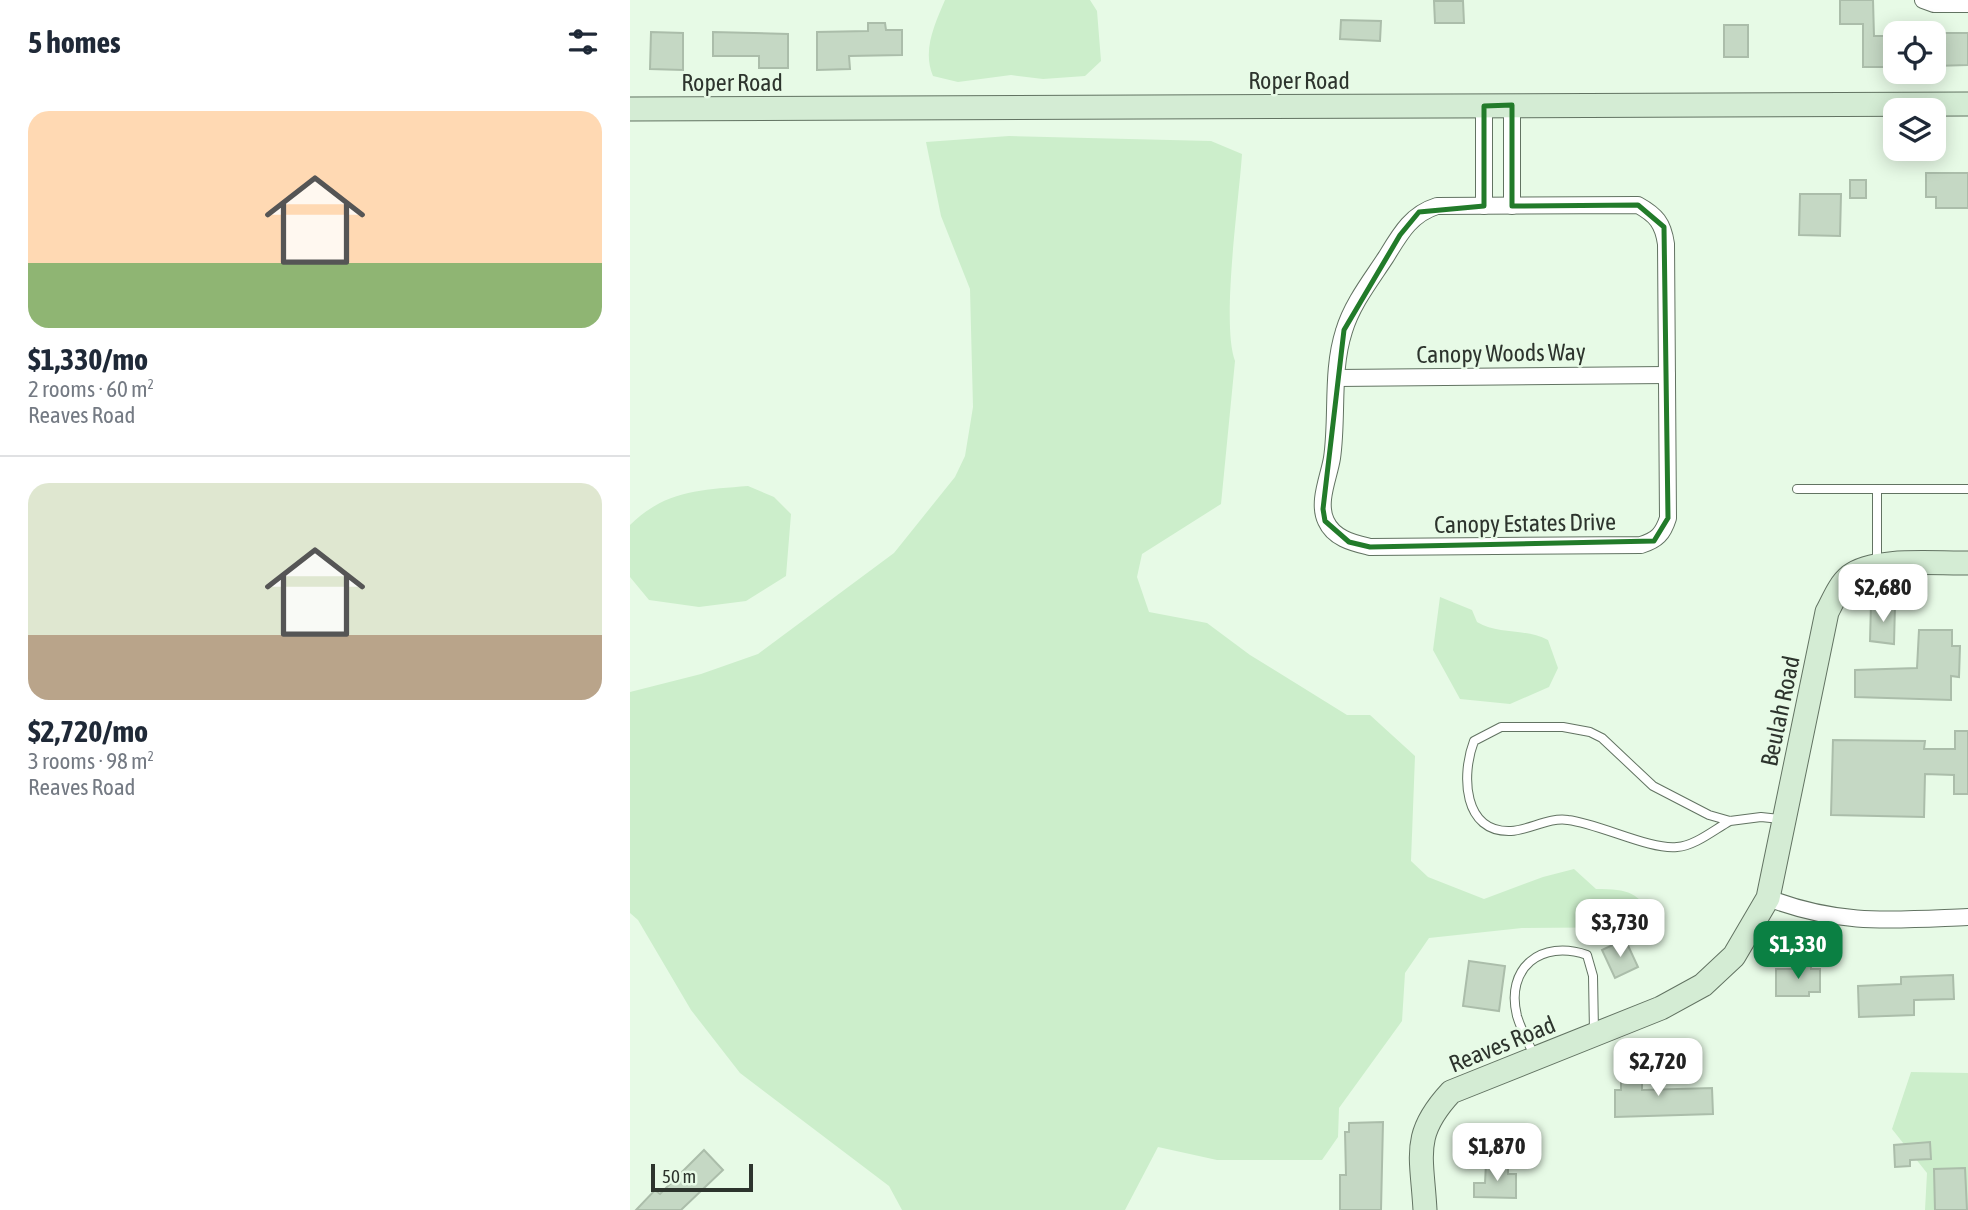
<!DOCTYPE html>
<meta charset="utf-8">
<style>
:root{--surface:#fff;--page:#f2f2f3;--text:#1f2937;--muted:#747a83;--line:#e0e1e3;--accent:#0b8043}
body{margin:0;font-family:"Asap Condensed",sans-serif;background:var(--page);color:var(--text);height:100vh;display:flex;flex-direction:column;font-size:26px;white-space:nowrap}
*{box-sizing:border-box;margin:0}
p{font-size:23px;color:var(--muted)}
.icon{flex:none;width:38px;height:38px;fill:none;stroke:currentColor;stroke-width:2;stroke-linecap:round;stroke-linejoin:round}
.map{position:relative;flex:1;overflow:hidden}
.drawer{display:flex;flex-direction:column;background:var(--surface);width:630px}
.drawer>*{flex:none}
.fabs{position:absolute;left:1253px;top:21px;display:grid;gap:14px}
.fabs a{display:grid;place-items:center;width:63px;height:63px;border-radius:14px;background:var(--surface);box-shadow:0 4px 18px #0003;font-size:35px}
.scale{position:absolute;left:21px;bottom:18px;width:102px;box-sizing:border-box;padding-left:7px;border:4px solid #2d342d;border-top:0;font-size:19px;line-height:24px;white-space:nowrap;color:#2d342d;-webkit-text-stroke:5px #e7fae6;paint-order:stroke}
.price{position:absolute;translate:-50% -60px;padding:0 16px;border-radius:14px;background:#fff;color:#222;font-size:23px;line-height:46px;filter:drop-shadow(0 2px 4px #0008)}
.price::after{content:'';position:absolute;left:50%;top:42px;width:21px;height:16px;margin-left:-10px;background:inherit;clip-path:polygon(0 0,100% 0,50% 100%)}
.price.on{background:var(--accent);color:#fff}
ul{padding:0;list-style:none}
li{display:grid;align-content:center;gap:14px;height:371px;padding:0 28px}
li+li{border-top:2px solid var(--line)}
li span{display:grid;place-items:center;height:217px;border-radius:21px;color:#555}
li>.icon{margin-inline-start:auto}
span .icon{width:126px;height:126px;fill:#fffc;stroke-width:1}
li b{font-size:30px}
h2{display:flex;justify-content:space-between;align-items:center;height:84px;padding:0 28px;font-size:30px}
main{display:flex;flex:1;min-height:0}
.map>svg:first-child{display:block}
</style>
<main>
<section class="drawer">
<h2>5 homes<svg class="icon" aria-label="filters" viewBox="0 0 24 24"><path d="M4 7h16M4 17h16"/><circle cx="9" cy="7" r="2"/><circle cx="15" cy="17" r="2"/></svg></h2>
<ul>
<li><span style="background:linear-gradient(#ffd9b3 70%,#8fb573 0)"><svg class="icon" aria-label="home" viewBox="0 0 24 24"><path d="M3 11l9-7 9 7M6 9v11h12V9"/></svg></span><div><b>$1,330/mo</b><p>2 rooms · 60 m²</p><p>Reaves Road</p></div></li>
<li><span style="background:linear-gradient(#dfe7d0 70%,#b9a48a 0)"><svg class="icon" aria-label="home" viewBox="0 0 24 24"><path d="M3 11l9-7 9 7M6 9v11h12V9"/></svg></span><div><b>$2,720/mo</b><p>3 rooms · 98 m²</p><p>Reaves Road</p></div></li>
</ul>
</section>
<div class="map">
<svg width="1338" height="1210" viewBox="0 0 1338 1210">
<rect width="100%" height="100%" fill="#e7fae6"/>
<g fill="#cceecb">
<path d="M315,0h145l7,11 4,50 -16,15 -42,3 -32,-4 -53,7 -25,-6c-11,-26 2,-52 12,-76z"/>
<path d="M379,136l202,5 31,13c-3,46 -21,169 -7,207l-14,143 -79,50 -5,23 12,35 58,11 43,32 97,60h23l45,41 -4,105 17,16 56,22 59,-22 31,-8 22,20c34,0 40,3 62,31l-9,7 -127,1 -93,10 -24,35 -3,48 -63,87 -1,29 -16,23h-105l-59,-13 -33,63h-223l-13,-24 -149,-113 -49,-63 -53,-90 -8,-7v-221l71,-18 57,-20 136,-101 61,-76 10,-21 8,-49 -3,-118 -29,-73 -15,-74z"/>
<path d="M118,486l26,11 17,17 -5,62 -40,25 -47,6 -50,-7 -19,-23v-52c36,-35 70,-35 118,-39z"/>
<path d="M810,597l32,13 5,12c22,13 48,6 71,18l10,28 -9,19 -39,17 -50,-5 -27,-49z"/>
<path d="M1281,1072l57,1v137h-43l2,-37 -35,-44z"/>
</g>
<g fill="#c5d8c4" stroke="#abbdaa" stroke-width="2">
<path d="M1210,0h33l1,36h21v31h-32v-43h-23z"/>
<path d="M804,1h29l1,22h-29z"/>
<path d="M711,20l40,1 -1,20 -40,-2z"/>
<path d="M238,23h17l1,7h16v25l-53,1 1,13 -33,1v-38l51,-1z"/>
<rect x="1094" y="25" width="24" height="32"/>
<path d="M21,32l32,1v37l-33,-1z"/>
<path d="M83,32l75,2v34h-29v-12h-46z"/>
<path d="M1304,33h34v32l-34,1z"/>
<path d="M1296,173h42v35h-32v-11h-10z"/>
<rect x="1220" y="180" width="16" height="18"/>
<path d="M1170,194h41l-1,42 -41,-1z"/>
<path d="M1241,604l24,1 -1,39 -24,-3z"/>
<path d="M1289,630h33v16h8l-1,31 -8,-1v24l-96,-3v-27l62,-2z"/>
<path d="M1325,731h13v63h-14v-19l-29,-1 -1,43 -93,-2 2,-75 92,1 -1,8h31z"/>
<path d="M995,939l13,28 -23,11 -13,-28z"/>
<path d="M839,961l36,5 -6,45 -36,-5z"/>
<path d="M1162,963h19v6h9v23h-11v4h-33v-27h16z"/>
<path d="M1323,975l1,24 -40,1v15l-55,2 -1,-31 43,-2v-7z"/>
<path d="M991,1065h21v25l70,-2 1,26 -98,3v-27h6z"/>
<path d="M753,1122l-2,88h-41v-35h6l-1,-43h4v-9z"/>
<path d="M1300,1142l1,17 -21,1v6l-15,1 -1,-22z"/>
<path d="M74,1150l19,20 -42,40h-45l19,-20 5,4z"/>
<path d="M856,1163l22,1v10h8v24l-42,-1v-14h11z"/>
<path d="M1335,1168l2,42h-32l-1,-41z"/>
</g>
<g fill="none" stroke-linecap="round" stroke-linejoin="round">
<g stroke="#627362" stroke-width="10">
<g id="lane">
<path d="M1167,489h171"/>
<path d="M1247,489v74"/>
<path d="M1100,821c-15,8 -35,25 -53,26 -27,3 -77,-23 -109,-27 -19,-3 -38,10 -57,11 -48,2 -50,-56 -37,-90l27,-14h62l27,5 12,6 51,48 56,29 21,6 31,-4 20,2"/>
<path d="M905,1057c-6,-13 -14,-27 -18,-41 -12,-48 24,-77 70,-61l6,21 1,56"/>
</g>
</g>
<g stroke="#627362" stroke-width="18">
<g id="street">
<path d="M1293,0l11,4h34"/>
<path d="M1008,205c18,10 25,18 28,39l2,274c-5,16 -11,22 -27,27l-271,2c-16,-4 -36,-8 -44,-26 -9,-19 3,-44 6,-63 6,-41 -1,-87 12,-127 8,-27 27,-51 42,-74 14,-23 25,-43 51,-51z"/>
<path d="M854,206v-100"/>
<path d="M882,206v-101"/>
<path d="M707,378l330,-3"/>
<path d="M1138,898c73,28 124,22 200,19"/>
</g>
</g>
<g stroke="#627362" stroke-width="25">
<g id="secondary">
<path d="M0,109l1338,-5"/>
<path d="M795,1210c-3,-55 -14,-75 26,-118l210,-84 42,-23 31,-29 34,-58 59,-286c7,-13 12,-27 23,-36 24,-19 88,-12 118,-13"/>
</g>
</g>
<use href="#lane" stroke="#fff" stroke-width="8"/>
<use href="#street" stroke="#fff" stroke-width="16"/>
<use href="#secondary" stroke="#d4ecd4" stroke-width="23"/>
</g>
<path fill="none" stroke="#227b2a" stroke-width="5" stroke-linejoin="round" d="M882,105v101l126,-1 26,22 4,291 -14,23 -284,6 -21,-5 -24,-21 -2,-12 21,-179 56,-95 19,-23 65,-6v-100z"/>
<g text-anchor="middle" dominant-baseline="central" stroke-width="5" stroke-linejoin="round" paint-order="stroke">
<g font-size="24" fill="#2d342d" stroke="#e7fae6">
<text x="669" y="80">Roper Road</text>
<text x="102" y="82">Roper Road</text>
<text transform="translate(871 353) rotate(-1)">Canopy Woods Way</text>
<text transform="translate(895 523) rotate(-1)">Canopy Estates Drive</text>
<text transform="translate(1150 711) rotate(-78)">Beulah Road</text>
<text transform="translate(872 1044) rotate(-22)">Reaves Road</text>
</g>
</g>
</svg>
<div class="fabs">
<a><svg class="icon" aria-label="locate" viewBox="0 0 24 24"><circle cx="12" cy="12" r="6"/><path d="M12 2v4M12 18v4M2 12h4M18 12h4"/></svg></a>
<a><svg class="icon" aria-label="layers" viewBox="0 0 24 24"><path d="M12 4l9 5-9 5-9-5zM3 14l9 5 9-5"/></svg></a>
</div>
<div class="scale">50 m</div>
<b class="price" style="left:1253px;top:624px">$2,680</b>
<b class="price" style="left:990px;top:959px">$3,730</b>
<b class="price on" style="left:1168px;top:981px">$1,330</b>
<b class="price" style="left:1028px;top:1098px">$2,720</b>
<b class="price" style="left:867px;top:1183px">$1,870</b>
</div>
</main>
